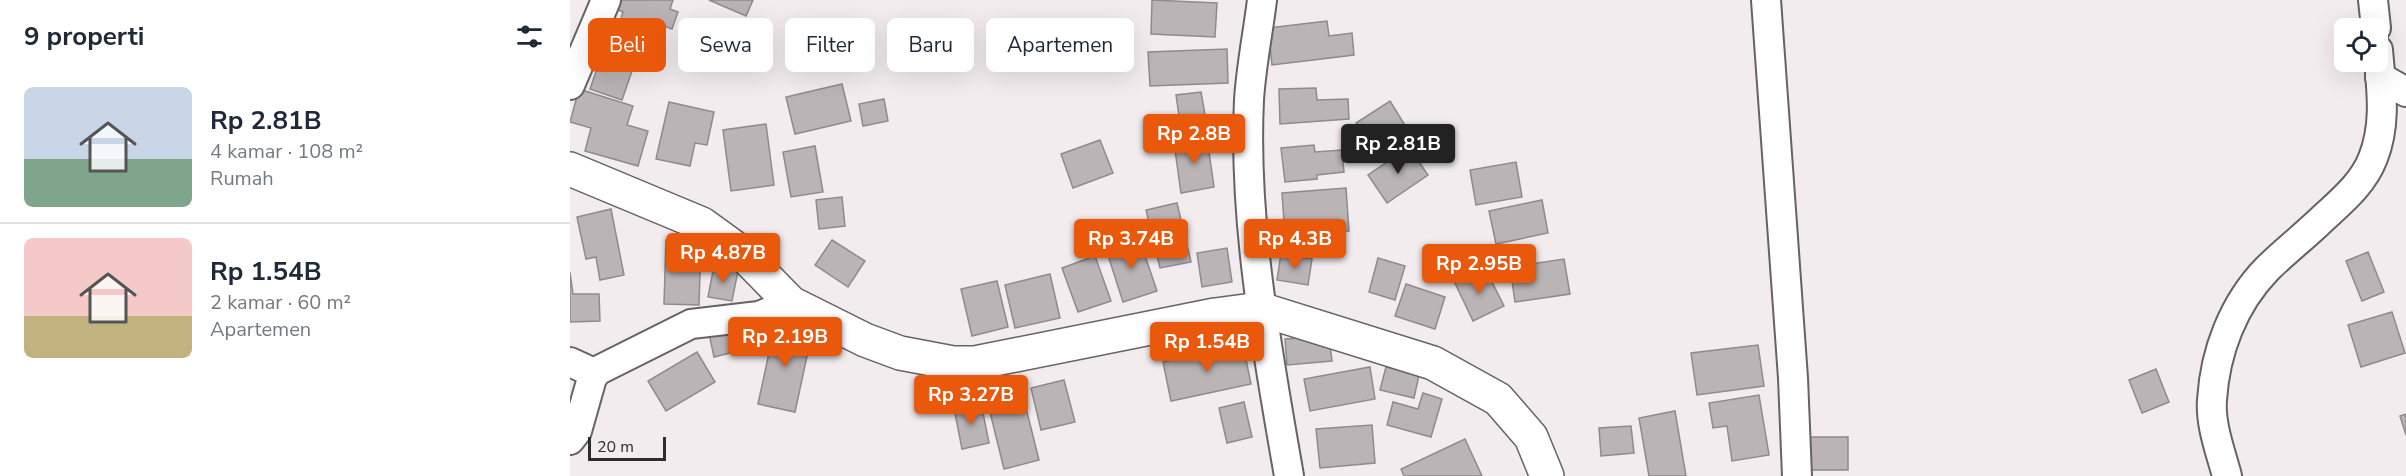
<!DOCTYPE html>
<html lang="id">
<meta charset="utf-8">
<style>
:root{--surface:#fff;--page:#f2f2f3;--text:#1f2937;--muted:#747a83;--line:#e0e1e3;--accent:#ea580c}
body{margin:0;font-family:"Nunito Sans",sans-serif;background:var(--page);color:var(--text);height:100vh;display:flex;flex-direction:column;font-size:22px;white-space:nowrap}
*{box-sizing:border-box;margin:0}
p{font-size:20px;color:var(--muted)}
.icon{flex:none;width:33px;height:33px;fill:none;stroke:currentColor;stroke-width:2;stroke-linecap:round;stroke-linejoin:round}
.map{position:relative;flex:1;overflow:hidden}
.panel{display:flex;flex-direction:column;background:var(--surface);width:570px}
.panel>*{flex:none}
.banner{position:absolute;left:18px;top:18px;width:570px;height:54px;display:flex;gap:12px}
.fabs{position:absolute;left:1764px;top:18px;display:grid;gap:12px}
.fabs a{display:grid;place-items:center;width:54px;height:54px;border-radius:9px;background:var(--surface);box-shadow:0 6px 24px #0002;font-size:30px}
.scale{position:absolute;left:18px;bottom:15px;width:78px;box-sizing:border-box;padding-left:6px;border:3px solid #2e2c2d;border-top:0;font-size:16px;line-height:21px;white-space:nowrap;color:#2e2c2d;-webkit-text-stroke:4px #f2ecef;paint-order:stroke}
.price{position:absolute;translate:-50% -51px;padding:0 14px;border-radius:6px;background:var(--accent);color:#fff;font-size:20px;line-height:39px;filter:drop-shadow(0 2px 3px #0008)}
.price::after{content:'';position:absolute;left:50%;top:36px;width:18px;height:14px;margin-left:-9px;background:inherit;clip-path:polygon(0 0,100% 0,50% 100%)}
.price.current{background:#222;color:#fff}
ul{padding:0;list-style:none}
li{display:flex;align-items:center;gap:18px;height:150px;padding:0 24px}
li+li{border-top:2px solid var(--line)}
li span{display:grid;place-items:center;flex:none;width:168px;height:120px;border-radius:9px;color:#555}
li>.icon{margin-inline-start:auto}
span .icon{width:72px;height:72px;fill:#fffc;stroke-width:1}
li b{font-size:26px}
h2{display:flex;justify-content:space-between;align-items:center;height:72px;padding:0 24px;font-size:26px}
.pill{padding:0 21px;border-radius:9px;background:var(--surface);box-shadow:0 6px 24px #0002;font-size:21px;line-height:54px}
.pill.current{background:var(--accent);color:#fff}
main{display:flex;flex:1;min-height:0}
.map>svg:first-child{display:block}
</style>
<main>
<section class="panel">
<h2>9 properti<svg class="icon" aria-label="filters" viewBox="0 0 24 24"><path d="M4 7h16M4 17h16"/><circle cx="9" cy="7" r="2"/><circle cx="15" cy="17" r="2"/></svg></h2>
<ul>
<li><span style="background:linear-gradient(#c9d6e8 60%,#7fa58c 0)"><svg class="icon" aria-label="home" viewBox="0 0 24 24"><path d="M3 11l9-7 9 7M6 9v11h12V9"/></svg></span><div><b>Rp 2.81B</b><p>4 kamar · 108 m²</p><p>Rumah</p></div></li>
<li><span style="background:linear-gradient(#f6c9c9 65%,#c2b280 0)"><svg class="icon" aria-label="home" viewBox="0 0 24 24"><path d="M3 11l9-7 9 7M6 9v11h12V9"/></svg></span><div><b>Rp 1.54B</b><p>2 kamar · 60 m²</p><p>Apartemen</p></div></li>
</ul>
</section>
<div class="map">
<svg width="1836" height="476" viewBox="0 0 1836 476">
<rect width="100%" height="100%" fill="#f2ecef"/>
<g fill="#bab4b7" stroke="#8f8a8c" stroke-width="1.5">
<path d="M43,0h60l-3,9 8,3 -6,17 -8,-3 -4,13 -41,-14 4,-13 -12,-5z"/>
<path d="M139,0h44l-7,16z"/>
<path d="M582,0l65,3 -2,34 -64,-3z"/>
<path d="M757,21l2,15 23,-3 2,22 -82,10 -4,-37z"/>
<path d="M657,49l1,34 -78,3 -2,-34z"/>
<path d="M30,60l32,11 -10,29 -32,-11z"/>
<path d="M272,84l9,37 -56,13 -9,-37z"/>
<path d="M746,88l1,12 31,-1 1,20 -69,5 -1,-35z"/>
<path d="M9,89l54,17 -6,19 21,6 -10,35 -53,-15 6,-23 -21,-6z"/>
<path d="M631,92l6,34 -26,4 -5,-35z"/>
<path d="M314,99l4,22 -25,5 -4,-22z"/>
<path d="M820,101l16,26 -33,21 -17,-25z"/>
<path d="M99,102l45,10 -7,33 -12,-2 -5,23 -34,-7z"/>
<path d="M196,124l8,61 -43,6 -8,-61z"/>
<path d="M637,138l7,49 -33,6 -7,-50z"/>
<path d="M530,140l13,33 -40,15 -12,-34z"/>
<path d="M744,145l1,7 27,-2 2,22 -27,3v4l-32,3 -4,-34z"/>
<path d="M245,146l8,46 -32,5 -8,-45z"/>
<path d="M839,147l19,28 -41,28 -19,-28z"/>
<path d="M946,162l6,35 -46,8 -6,-35z"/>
<path d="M776,188l3,43 -64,5 -3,-43z"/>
<path d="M272,197l3,29 -26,3 -3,-29z"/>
<path d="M972,200l6,33 -52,11 -7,-33z"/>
<path d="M607,203l14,59 -31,6 -14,-58z"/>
<path d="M41,209l13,66 -24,5 -4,-23 -10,2 -9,-42z"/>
<path d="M569,238l18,53 -34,11 -17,-53z"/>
<path d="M96,240l35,1 -2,64 -35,-1z"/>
<path d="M262,240l33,21 -17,26 -33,-22z"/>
<path d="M657,248l5,34 -30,5 -5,-34z"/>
<path d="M1798,252l16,40 -22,9 -16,-40z"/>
<path d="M711,254l31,5 -4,26 -31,-5z"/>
<path d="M525,256l16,45 -33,11 -16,-44z"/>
<path d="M808,258l27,8 -10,34 -26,-8z"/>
<path d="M994,259l6,35 -55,8 -5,-35z"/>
<path d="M144,266l24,5 -6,30 -24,-4z"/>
<path d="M915,268l19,38 -31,15 -18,-38z"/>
<path d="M0,272l3,22h26l1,27 -30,1z"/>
<path d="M480,274l10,44 -45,10 -10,-43z"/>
<path d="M427,281l11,46 -36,9 -11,-47z"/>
<path d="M836,284l39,13 -10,32 -40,-13z"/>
<path d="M1822,312l13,41 -44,14 -13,-42z"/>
<path d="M166,323l6,27 -28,7 -6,-28z"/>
<path d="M205,325l37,8 -17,79 -37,-8z"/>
<path d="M759,336l3,25 -45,4 -2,-26z"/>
<path d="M673,345l8,39 -80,17 -8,-39z"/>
<path d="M1188,345l6,41 -67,9 -6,-42z"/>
<path d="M127,352l18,30 -49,29 -18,-30z"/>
<path d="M800,367l5,32 -65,12 -6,-32z"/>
<path d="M816,367l33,8 -5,23 -34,-8z"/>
<path d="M1586,369l13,33 -27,11 -13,-33z"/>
<path d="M494,380l11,42 -34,8 -10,-42z"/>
<path d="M452,392l17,68 -35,9 -17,-69z"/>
<path d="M853,393l19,6 -11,38 -44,-12 6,-23 25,7z"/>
<path d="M1189,395l10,60 -37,6 -5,-35 -14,2 -4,-25z"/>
<path d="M674,402l8,35 -25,6 -8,-35z"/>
<path d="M411,403l8,40 -27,6 -8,-41z"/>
<path d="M1105,411l11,65h-37l-10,-58z"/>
<path d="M1836,414v21l-6,-19z"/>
<path d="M802,425l3,38 -55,5 -4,-39z"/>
<path d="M1061,426l3,27 -33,3 -2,-28z"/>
<rect x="1237" y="437" width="41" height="33"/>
<path d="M895,439l17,37h-78l-3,-7z"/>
</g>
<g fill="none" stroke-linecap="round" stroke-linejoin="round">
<g stroke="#676264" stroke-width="32">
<g id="street">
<path d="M692,0c-4,33 -11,67 -13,100 -6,124 19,254 40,376"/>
<path d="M1196,0l27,378 4,98"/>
<path d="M1803,0l3,28"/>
<path d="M1810,77l26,15"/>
<path d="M0,85l36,-85"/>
<path d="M0,362l24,11"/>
<path d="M0,440l7,-9 15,-53 5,-7 94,-47 68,-8 32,-13"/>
<path d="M1657,476c-6,-23 -17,-51 -15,-76 3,-48 21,-96 55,-131 16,-16 34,-30 51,-46 21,-20 44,-37 55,-65 14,-35 8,-72 5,-108"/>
</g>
</g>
<g stroke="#676264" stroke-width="36">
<path id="secondary" d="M0,169l132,55 40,29 49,50 74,37 35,13 53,10h22l240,-48 45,-6 173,54 65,36 33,38 16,39"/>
</g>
<use href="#street" stroke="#fff" stroke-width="28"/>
<use href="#secondary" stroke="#fff" stroke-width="33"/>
</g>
</svg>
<div class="fabs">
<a><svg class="icon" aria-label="locate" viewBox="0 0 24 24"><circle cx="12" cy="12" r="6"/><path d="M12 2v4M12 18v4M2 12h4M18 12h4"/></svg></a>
</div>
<div class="scale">20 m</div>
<b class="price" style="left:624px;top:165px">Rp 2.8B</b>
<b class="price current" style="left:828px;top:175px">Rp 2.81B</b>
<b class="price" style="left:561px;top:270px">Rp 3.74B</b>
<b class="price" style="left:725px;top:270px">Rp 4.3B</b>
<b class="price" style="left:153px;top:284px">Rp 4.87B</b>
<b class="price" style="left:909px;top:295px">Rp 2.95B</b>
<b class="price" style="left:215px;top:368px">Rp 2.19B</b>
<b class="price" style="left:637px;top:373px">Rp 1.54B</b>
<b class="price" style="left:401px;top:426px">Rp 3.27B</b>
<div class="banner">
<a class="pill current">Beli</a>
<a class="pill">Sewa</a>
<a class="pill">Filter</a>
<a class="pill">Baru</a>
<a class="pill">Apartemen</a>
</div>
</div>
</main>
